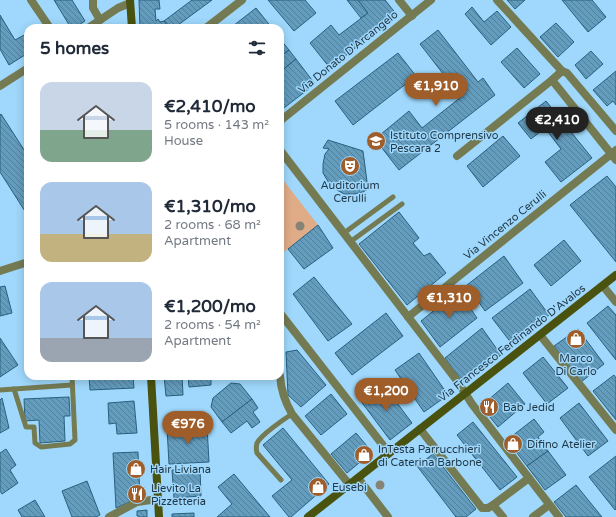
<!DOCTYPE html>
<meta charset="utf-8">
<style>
:root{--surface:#fff;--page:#f6f6f7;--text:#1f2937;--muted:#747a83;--accent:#9f5e29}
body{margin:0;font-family:"Varela Round",sans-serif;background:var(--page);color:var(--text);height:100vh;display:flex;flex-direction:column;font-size:15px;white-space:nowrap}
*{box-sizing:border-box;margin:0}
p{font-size:13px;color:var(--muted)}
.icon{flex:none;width:22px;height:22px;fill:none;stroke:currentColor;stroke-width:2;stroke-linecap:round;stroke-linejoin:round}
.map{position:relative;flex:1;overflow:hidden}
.sheet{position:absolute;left:24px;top:24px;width:260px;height:356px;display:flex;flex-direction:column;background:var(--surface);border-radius:12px;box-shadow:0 2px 10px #0003}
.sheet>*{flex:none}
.price{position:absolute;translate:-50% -34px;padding:0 9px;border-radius:14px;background:var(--accent);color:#fff;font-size:13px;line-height:26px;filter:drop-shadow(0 1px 2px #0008)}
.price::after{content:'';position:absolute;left:50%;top:24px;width:12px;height:9px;margin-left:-6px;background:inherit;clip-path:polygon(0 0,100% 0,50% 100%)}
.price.active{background:#222;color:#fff}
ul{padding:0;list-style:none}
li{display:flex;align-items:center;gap:12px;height:100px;padding:0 16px}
li span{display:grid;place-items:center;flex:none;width:112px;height:80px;border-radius:12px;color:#555}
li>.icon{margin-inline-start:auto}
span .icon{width:48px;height:48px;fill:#fffc;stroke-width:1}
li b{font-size:17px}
h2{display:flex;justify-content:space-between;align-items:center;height:48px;padding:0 16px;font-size:17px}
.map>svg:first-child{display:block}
</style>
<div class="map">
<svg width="616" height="517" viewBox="0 0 616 517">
<defs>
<pattern id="building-back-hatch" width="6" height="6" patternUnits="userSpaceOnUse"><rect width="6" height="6" fill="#649cbd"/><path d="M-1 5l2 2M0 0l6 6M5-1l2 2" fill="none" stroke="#52809b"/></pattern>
</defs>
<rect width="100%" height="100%" fill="#9fd8fc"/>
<path fill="#e0ac87" d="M280,176l38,49 -38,30z"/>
<g fill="url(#building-back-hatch)" stroke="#296080">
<path d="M54,0h18l13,21 -11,7h-3z"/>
<path d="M139,0h20l1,9h-5l1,12 2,-2 2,3 4,-1 6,7h-30z"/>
<path d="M192,0h20l-38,28h-4l-6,-7z"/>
<path d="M268,0h37l11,13 -22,18z"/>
<path d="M347,0h11l10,13 -7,5z"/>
<path d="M358,0h27l12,15 -67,53 -20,-25 21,-18 8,10 29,-22z"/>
<path d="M507,0h18l-10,9z"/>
<path d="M562,0h30l14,17 -18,15z"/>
<path d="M472,7l12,15 13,-11 14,16 -20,18 -26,-31z"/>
<path d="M256,8l16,20h-38l-1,-2z"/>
<path d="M0,15l15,25 13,-7v20l-19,12 -9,-16z"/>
<path d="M556,23l18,19 -16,15 -18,-20z"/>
<path d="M438,30l40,52 5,-4 12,17 -96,75 -24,-31 34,-28 13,17 39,-31 -41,-53z"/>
<path d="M280,39l9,11 -9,7z"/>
<path d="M517,48l23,26 -16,14 -23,-26z"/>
<path d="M289,50l7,9 -16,13v-15z"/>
<path d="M591,51l12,13 -17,15 -11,-14z"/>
<path d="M398,53l18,23 -63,49 -18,-24z"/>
<path d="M296,59l19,25 -35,27v-39z"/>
<path d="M616,71v34l-3,-4 -6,5 -14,-16z"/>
<path d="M546,101l46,57 -31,24 -16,-20 16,-13 -16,-21 -14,11 -13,-16z"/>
<path d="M1,114l27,42v60l-28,-44v-57z"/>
<path d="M503,136l17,20 -37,31 -16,-21z"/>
<path d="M328,140l35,11 5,38 -5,3 -9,2h-10l-7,-4 -8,-7 -6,-10v-9l2,-10 4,-5 -6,-1z"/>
<path d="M607,176l9,11v75l-46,-57z"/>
<path d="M399,212l20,26 -6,5 11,13 6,-3 16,20 -39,32 -48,-61z"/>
<path d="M318,225l15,23 -29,21 -16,-20z"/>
<path d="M564,240l17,21 -30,25 -17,-21z"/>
<path d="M504,256l19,27 -38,28 -18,-26z"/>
<path d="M314,277l38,47 -24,17 -35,-47z"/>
<path d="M5,286l7,27 -12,3v-29z"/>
<path d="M530,289l19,26 -37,29 -20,-26z"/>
<path d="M458,291l19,27 -37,29 -19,-26z"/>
<path d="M608,306l8,9v45l-29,-37z"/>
<path d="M386,313l17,23 -51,39 -17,-22z"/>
<path d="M482,328l19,27 -37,29 -19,-26z"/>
<path d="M578,329l26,35 -23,18 -27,-36z"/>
<path d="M0,338l18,27 -18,12z"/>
<path d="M297,350l29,35 -25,22 -13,-12 -2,-43z"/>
<path d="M419,353l29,42 -24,17 -29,-42z"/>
<path d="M543,357l25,31 -21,16 -24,-31z"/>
<path d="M614,375l2,3v42l-23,-29z"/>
<path d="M89,376h44l1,12 -44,2z"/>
<path d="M164,376h18l1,19 -17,1z"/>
<path d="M188,376h23v9l-22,2z"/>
<path d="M231,383l9,1 12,15 -30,23 -11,-15 2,-9z"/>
<path d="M382,383l30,40 -22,17 -30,-40z"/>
<path d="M508,383l17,21 -27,23 -17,-21z"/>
<path d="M331,394l16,20 -26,21 -16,-19z"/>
<path d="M69,397l1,19h-6l1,25 -25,2 -1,-23 -14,1 -1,-22z"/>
<path d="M2,398l7,30 -9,5v-33z"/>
<path d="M252,399l6,9 -5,4 7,10 -8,6 -5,-7 -16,12 -9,-11z"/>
<path d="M134,401l3,32 -20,1 -1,-11 -7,1 -1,-21z"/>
<path d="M579,403l29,38 -20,15 -28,-38z"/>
<path d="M534,419l10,13 -6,5 10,14 -21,15 -20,-26z"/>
<path d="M473,422l44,55 -17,13 -43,-55z"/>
<path d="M207,426l2,36 -40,2 -2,-36z"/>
<path d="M283,428l46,56 -38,33h-2l-17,-21 20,-16 -29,-35z"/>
<path d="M356,433l16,19 -25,21 -16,-19z"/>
<path d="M6,449l10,16 -6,5 8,13 -16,11 -2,-3v-38z"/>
<path d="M548,451l18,24 -21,15 -18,-24z"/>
<path d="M138,452l2,45 -24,11 -3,-55z"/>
<path d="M433,454l43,55 -10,8h-10l-39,-51z"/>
<path d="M616,456v53l-1,1 -26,-33z"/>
<path d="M200,469l1,27 -27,2 -2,-28z"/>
<path d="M234,474l36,43h-53l15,-13 -14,-17z"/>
<path d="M87,481l13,34 -4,2h-24l-10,-26z"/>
<path d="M576,485l26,32h-36l-12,-15z"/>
<path d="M35,500l10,17h-23l-4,-7z"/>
<path d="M147,510v7h-8v-1h-2v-5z"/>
<path d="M194,513v4h-22v-3z"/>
</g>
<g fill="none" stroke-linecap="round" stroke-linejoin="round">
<g stroke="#747b53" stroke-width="5">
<path d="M344,233l49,-36"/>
<path d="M350,242l52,-38"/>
<path d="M14,389l12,38h8l1,16 6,4 29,-3 5,-4 -3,-64"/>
<path d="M0,390l72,-5"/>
<path d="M281,480l-24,-27c-1,-3 -1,-6 0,-10 4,-8 27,-24 35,-29"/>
</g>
<g stroke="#747b53" stroke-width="8">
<path d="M31,0l19,28"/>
<path d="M93,0v8l7,12"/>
<path d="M399,0l13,16"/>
<path d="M497,0l65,71 5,2 49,58"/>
<path d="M88,28l30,-20 12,-5"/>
<path d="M206,28l36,-28"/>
<path d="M552,80l64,80"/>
<path d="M0,86l28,-18"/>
<path d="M280,121l151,-121"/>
<path d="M280,150l178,232 14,22 87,113"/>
<path d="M457,156l95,-76 10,-9"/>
<path d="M0,271l28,-9"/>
<path d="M603,286l13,16"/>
<path d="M280,313l109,140"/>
<path d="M408,317l208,-167"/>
<path d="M540,335l76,95"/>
<path d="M280,376c1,14 5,26 12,38l57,70"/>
<path d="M420,429l62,79h6l5,-3 36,-27"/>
<path d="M358,478l30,39"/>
<path d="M493,505l10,12"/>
<path d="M109,517l28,-15 21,-3"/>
<path d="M533,517l16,-12"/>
</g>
<g stroke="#4a520f" stroke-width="8">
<path d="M130,0l2,28"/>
<path d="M151,376l8,141"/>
<path d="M308,517l308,-242"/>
</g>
</g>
<g fill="#868276">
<circle cx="300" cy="226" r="4.5"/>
<circle cx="380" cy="485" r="4.5"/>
</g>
<defs>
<g id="school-disc" transform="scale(1)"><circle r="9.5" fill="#9f5e29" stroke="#9fd8fc"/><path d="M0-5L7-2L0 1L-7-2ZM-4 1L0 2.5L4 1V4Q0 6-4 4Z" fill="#fff"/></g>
<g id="theatre-disc" transform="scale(1)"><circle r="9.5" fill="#9f5e29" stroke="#9fd8fc"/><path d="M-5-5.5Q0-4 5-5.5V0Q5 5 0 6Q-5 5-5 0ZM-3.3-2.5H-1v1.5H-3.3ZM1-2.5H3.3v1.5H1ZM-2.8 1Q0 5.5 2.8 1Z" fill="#fff"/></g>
<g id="shop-disc" transform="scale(1)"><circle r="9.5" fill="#9f5e29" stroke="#9fd8fc"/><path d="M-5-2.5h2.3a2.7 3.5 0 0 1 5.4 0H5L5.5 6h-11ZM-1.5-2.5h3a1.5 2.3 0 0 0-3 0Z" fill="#fff"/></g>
<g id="restaurant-disc" transform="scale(1)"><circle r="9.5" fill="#9f5e29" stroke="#9fd8fc"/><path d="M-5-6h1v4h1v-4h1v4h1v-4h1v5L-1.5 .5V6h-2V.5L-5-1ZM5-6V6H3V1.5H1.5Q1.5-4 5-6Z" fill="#fff"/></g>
</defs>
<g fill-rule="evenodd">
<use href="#school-disc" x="376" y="141"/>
<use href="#theatre-disc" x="350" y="166"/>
<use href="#shop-disc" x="576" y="339"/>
<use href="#restaurant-disc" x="489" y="407"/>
<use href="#shop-disc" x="513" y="444"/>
<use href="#shop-disc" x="364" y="455"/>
<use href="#shop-disc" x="136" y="469"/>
<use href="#shop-disc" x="318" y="487"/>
<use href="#restaurant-disc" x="137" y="494"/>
</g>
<g text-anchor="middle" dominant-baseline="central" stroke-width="3" stroke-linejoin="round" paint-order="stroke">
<g font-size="11" fill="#1f3645" stroke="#9fd8fc">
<text transform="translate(348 52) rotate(-39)">Via Donato D'Arcangelo</text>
<text transform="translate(505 225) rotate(-39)">Via Vincenzo Cerulli</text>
<text transform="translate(512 343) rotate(-38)">Via Francesco Ferdinando D'Avalos</text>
</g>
<g font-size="11" fill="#1f3645" stroke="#9fd8fc" text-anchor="start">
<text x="390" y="135">Istituto Comprensivo<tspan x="390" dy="13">Pescara 2</tspan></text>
<text x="350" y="185" text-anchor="middle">Auditorium<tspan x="350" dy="13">Cerulli</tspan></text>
<text x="576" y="358" text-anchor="middle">Marco<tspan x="576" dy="13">Di Carlo</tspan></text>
<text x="503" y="407">Bab Jedid</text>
<text x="527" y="444">Difino Atelier</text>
<text x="378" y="449">InTesta Parrucchieri<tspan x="378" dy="13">di Caterina Barbone</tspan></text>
<text x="150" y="469">Hair Liviana</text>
<text x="332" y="487">Eusebi</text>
<text x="151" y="488">Lievito La<tspan x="151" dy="13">Pizzetteria</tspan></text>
</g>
</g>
</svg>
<b class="price" style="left:436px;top:107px">€1,910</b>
<b class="price active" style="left:557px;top:141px">€2,410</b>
<b class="price" style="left:449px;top:319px">€1,310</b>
<b class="price" style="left:386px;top:412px">€1,200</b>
<b class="price" style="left:188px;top:445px">€976</b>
<section class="sheet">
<h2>5 homes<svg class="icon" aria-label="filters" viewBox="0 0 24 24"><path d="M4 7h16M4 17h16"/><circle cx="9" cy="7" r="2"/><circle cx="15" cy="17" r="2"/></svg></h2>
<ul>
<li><span style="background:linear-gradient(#c9d6e8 60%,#7fa58c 0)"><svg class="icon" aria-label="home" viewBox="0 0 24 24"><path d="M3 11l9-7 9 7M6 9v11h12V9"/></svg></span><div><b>€2,410/mo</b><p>5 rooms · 143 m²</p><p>House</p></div></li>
<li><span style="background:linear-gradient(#a9c7e8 65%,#c2b280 0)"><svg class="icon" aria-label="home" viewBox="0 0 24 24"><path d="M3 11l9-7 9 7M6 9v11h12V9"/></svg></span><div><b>€1,310/mo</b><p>2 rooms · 68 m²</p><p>Apartment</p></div></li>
<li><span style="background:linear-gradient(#a9c7e8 70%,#9aa5b1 0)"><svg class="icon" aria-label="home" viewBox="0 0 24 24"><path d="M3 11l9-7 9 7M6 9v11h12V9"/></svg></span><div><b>€1,200/mo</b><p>2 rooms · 54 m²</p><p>Apartment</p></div></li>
</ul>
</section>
</div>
